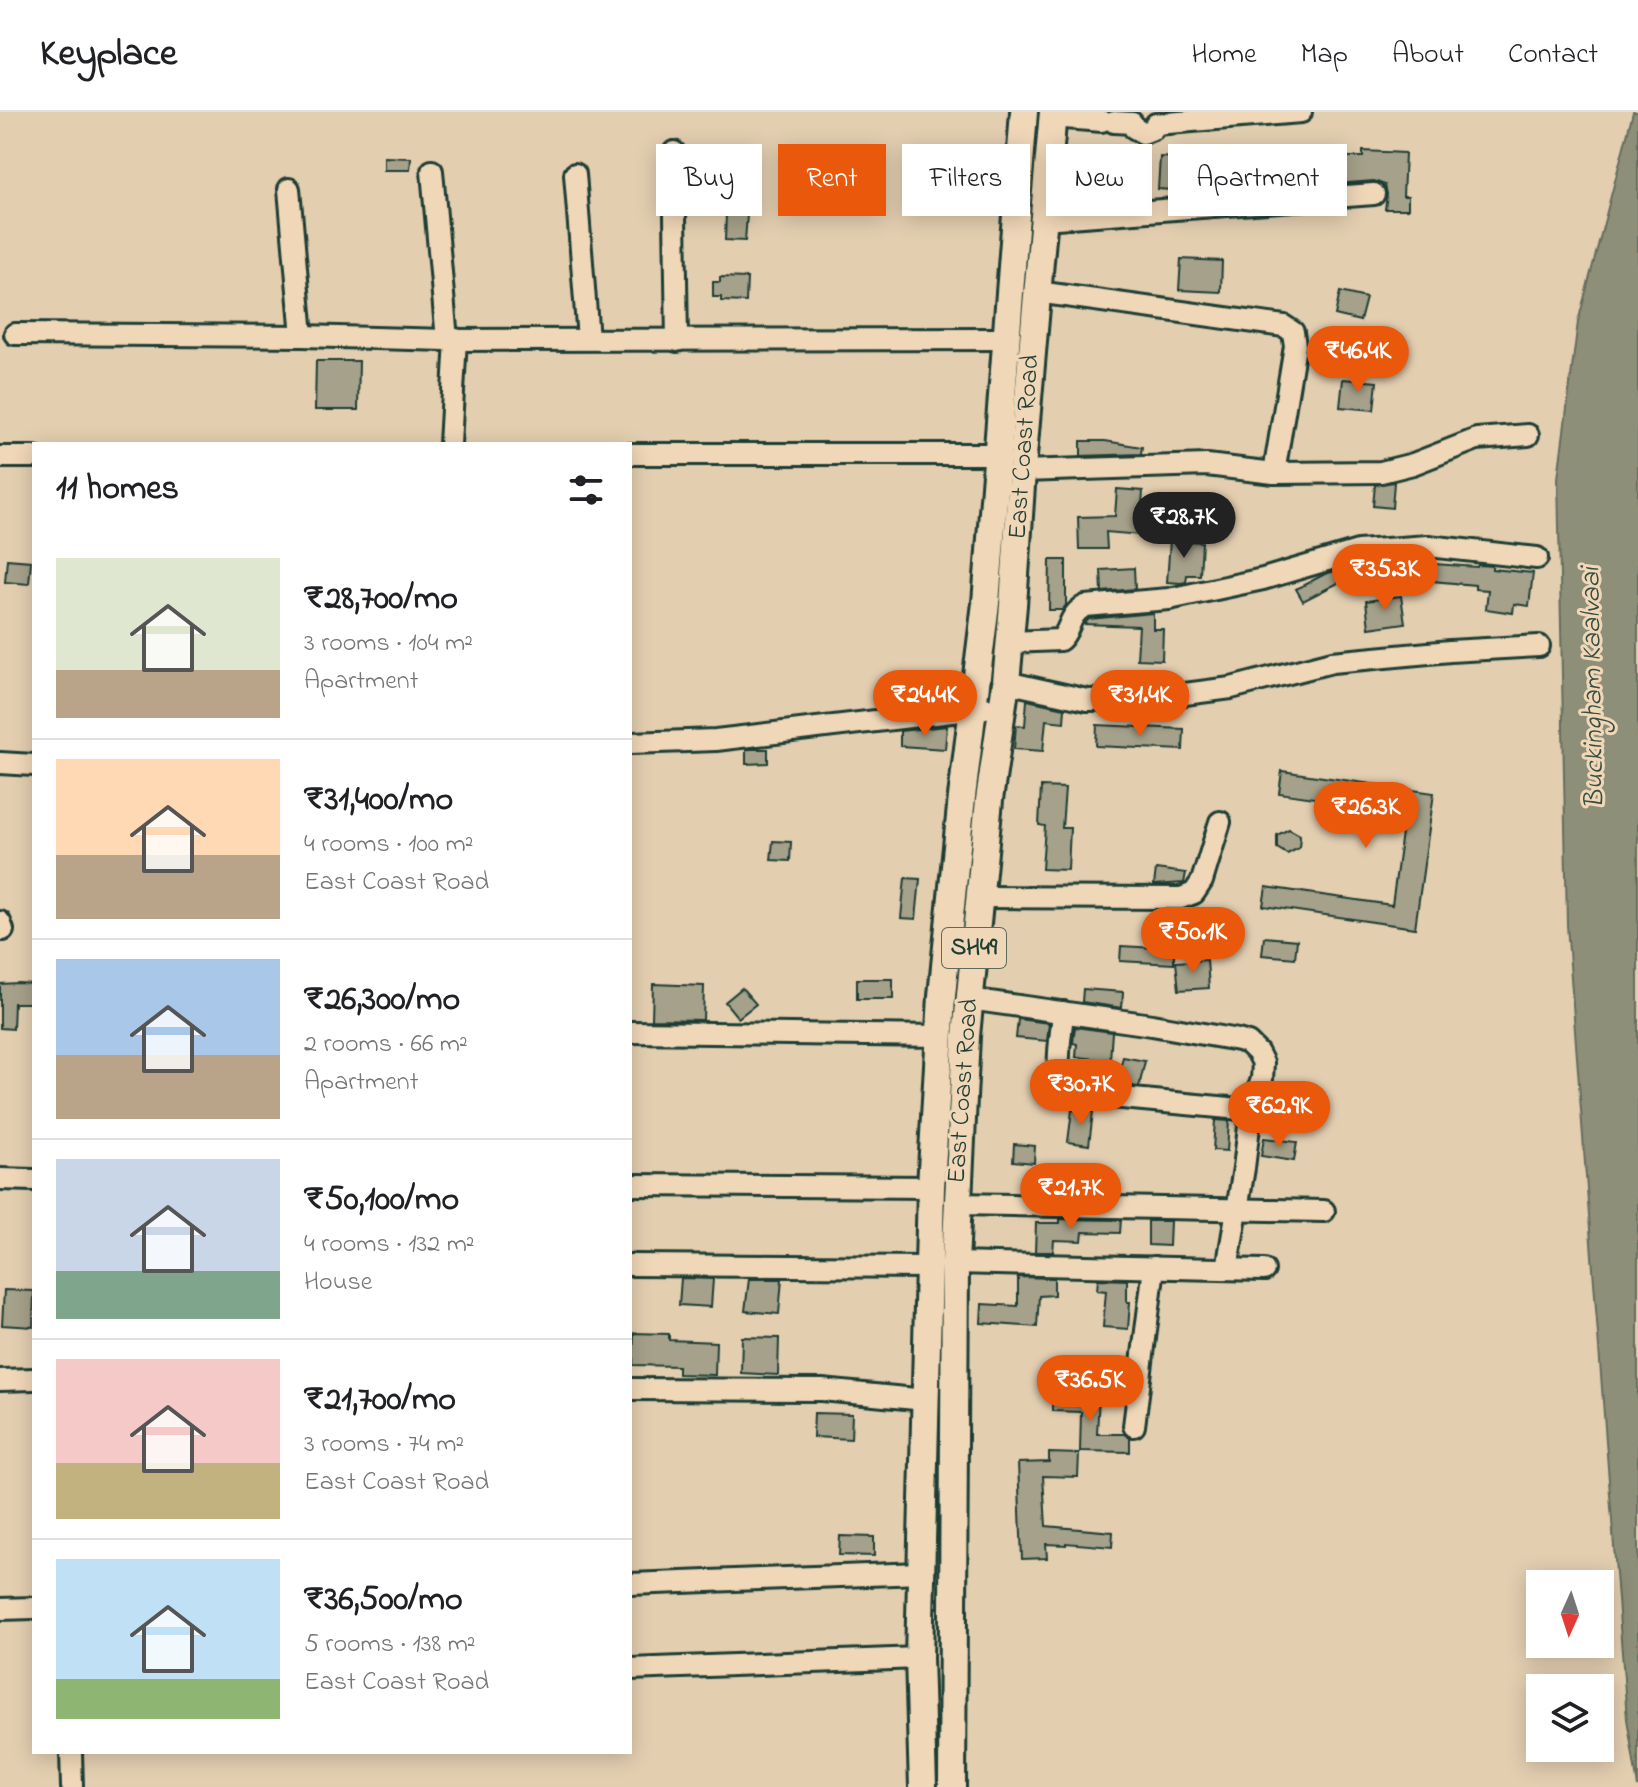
<!DOCTYPE html>
<meta charset="utf-8">
<style>
:root{--surface:#fff;--page:#f2f2f2;--text:#202124;--muted:#757577;--line:#e0e0e0;--accent:#ea580c}
body{margin:0;font-family:"Indie Flower",sans-serif;background:var(--page);color:var(--text);height:100vh;display:flex;flex-direction:column;font-size:30px;white-space:nowrap}
*{box-sizing:border-box;margin:0}
p{font-size:26px;color:var(--muted)}
.icon{flex:none;width:44px;height:44px;fill:none;stroke:currentColor;stroke-width:2;stroke-linecap:round;stroke-linejoin:round}
.map{position:relative;flex:1;overflow:hidden}
.side{position:absolute;left:32px;top:330px;width:600px;height:1312px;display:flex;flex-direction:column;background:var(--surface);border-radius:0px;box-shadow:0 4px 20px #0003}
.side>*{flex:none}
.banner{position:absolute;left:656px;top:32px;width:760px;height:72px;display:flex;gap:16px}
.needle{width:52px;rotate:183deg}
.buttons{position:absolute;left:1526px;top:1458px;display:grid;gap:16px}
.buttons a{display:grid;place-items:center;width:88px;height:88px;border-radius:0px;background:var(--surface);box-shadow:0 4px 20px #0003;font-size:40px}
.price{position:absolute;translate:-50% -68px;padding:0 18px;border-radius:28px;background:var(--accent);color:#fff;font-size:26px;line-height:52px;filter:drop-shadow(0 2px 4px #0008)}
.price::after{content:'';position:absolute;left:50%;top:48px;width:24px;height:18px;margin-left:-12px;background:inherit;clip-path:polygon(0 0,100% 0,50% 100%)}
.price.on{background:#222;color:#fff}
ul{padding:0;list-style:none}
li{display:flex;align-items:center;gap:24px;height:200px;padding:0 24px}
li+li{border-top:2px solid var(--line)}
li span{display:grid;place-items:center;flex:none;width:224px;height:160px;border-radius:0px;color:#555}
li>.icon{margin-inline-start:auto}
span .icon{width:96px;height:96px;fill:#fffc;stroke-width:1}
li b{font-size:34px}
h2{display:flex;justify-content:space-between;align-items:center;height:96px;padding:0 24px;font-size:34px}
.pill{padding:0 28px;border-radius:0px;background:var(--surface);box-shadow:0 4px 20px #0003;font-size:28px;line-height:72px}
.pill.on{background:var(--accent);color:#fff}
header{display:flex;align-items:center;gap:48px;box-sizing:border-box;height:112px;padding:0 40px;background:var(--surface);border-bottom:2px solid var(--line)}
header strong{font-size:38px}
nav{display:flex;gap:44px;margin-inline-start:auto;font-size:28px}
.map>svg:first-child{display:block}
</style>
<header>
<strong>Keyplace</strong>
<nav><a>Home</a><a>Map</a><a>About</a><a>Contact</a></nav>
</header>
<div class="map">
<svg width="1638" height="1675" viewBox="0 0 1638 1675">
<rect width="100%" height="100%" fill="#e3ceb0"/>
<filter id="ink" filterUnits="userSpaceOnUse"><feTurbulence type="fractalNoise" baseFrequency=".0125" numOctaves="2"/><feDisplacementMap in="SourceGraphic" scale="16" xChannelSelector="R" yChannelSelector="G"/><feConvolveMatrix kernelMatrix="1 2 1 2 8 2 1 2 1" color-interpolation-filters="sRGB"/></filter>
<g filter="url(#ink)">
<path fill="#8e8f79" stroke="#626e5d" stroke-width="2" d="M1633,0h5v1675l-11,-68 -60,-794 -9,-447 20,-156z"/>
<g fill="#a6a18a" stroke="#1f3d34" stroke-width="2">
<path d="M1363,39l42,2 -2,43h5v13h-23l2,-15 -2,-9 -11,-4 -161,12 -55,-4 2,-32 37,2 -1,12h66v-9l51,-1v-4h50z"/>
<path d="M384,45l27,1 -1,12h-26z"/>
<path d="M726,102l21,1 -2,26 -20,-1z"/>
<path d="M1181,147l41,2 -1,31 -42,-2z"/>
<path d="M720,165l27,1 -1,24 -25,-1v-4h-8v-15h7z"/>
<path d="M1340,180l26,6 -6,23 -25,-6z"/>
<path d="M316,249h43l-1,49h-43z"/>
<path d="M1343,267l34,3 -3,28 -34,-3z"/>
<path d="M1081,329h24l37,6 -1,7 -60,2z"/>
<path d="M1394,370l-2,26 -19,-2 2,-21z"/>
<path d="M1117,377l26,2 -3,44 -34,-3 1,17h-28l-1,-32 37,-1z"/>
<path d="M1170,428l32,2 -2,33h-13l-1,7 -5,1 -14,-1z"/>
<path d="M7,447l24,2 -2,23 -24,-2z"/>
<path d="M1050,448h16v45l-4,5h-13z"/>
<path d="M1434,452l43,3 1,-2 14,1v3l41,4 -4,33 -15,-2 -1,9 -27,-4 2,-19 -13,-1v-4l-43,-4z"/>
<path d="M1134,456l1,21 -33,3 -1,-22z"/>
<path d="M1346,456l4,9 -47,24 -7,-12 29,-15z"/>
<path d="M1401,484l4,27 -36,5 -3,-27z"/>
<path d="M1153,501v16h10l-1,31 -25,-1 2,-33 -55,-2 5,-5z"/>
<path d="M1027,588l38,8 -1,14 -18,-2 -3,31 -29,-2 2,-24 9,1z"/>
<path d="M1097,613l87,4 -1,21 -87,-4z"/>
<path d="M947,614l-2,23 -45,-3v-15z"/>
<path d="M750,637h18v14l-22,1v-14z"/>
<path d="M1282,659l152,22 -19,135 -152,-22 3,-19 126,18 13,-94 -126,-18z"/>
<path d="M1041,675l24,1 -3,40h8l-2,42 -26,-1 3,-43 -6,-1z"/>
<path d="M1289,717l11,6 -1,13 -12,6 -10,-6v-13z"/>
<path d="M773,729l18,1 -1,19 -19,-1z"/>
<path d="M1156,757l30,4 -2,10 -30,2z"/>
<path d="M905,766l15,1 -4,40 -15,-1z"/>
<path d="M1264,825l33,3 -2,18 -33,-3z"/>
<path d="M1121,834l53,3v15l-54,-3z"/>
<path d="M1207,848l2,28 -30,2 -3,-28z"/>
<rect x="857" y="867" width="36" height="20"/>
<path d="M18,871l16,1v19h-20l-1,26 -13,-1v-44z"/>
<path d="M653,872l51,2 -1,34 -51,-1z"/>
<path d="M742,876l14,16 -18,14 -13,-16z"/>
<path d="M1083,877l40,3 -1,16 -40,-6z"/>
<path d="M1018,907l31,4 -2,18 -31,-3z"/>
<path d="M1075,915l37,5 -2,28 -34,-3 1,-13 -4,-1z"/>
<path d="M1123,945l22,4 -6,26 -23,-3z"/>
<path d="M1301,983l19,1 -1,31 -19,-1z"/>
<path d="M1072,998l21,2 -4,33 -21,-3z"/>
<path d="M1215,1008l14,1 -2,30 -14,-1z"/>
<path d="M1264,1026l33,4 -3,19 -33,-5z"/>
<path d="M1014,1032l21,2 -1,17 -21,-2z"/>
<path d="M1060,1107l61,1 -1,13 -37,-1 -1,9 -28,-1 -1,12h-18l1,-29h24z"/>
<path d="M1148,1109h22l-1,25 -21,-1z"/>
<path d="M1018,1165l36,1v17l-15,1 -2,31 -56,-4 1,-19 36,2z"/>
<path d="M681,1166l32,1 -2,28 -32,-2z"/>
<path d="M749,1167h33l-3,35 -34,-3z"/>
<path d="M1098,1167l29,1v22h3l-2,27 -25,-2 3,-36 -9,-1z"/>
<path d="M4,1178l30,1 -1,36 -31,-2z"/>
<path d="M634,1221l35,1v6l47,2 -1,33 -37,-1v-8l-45,-1z"/>
<path d="M742,1225l37,1 -1,37 -37,-2z"/>
<path d="M1052,1281l47,2 -2,39h27l6,4v14l-50,-1 1,-39 -29,-1z"/>
<path d="M814,1301l38,1 -1,25 -38,-2z"/>
<path d="M1049,1341l30,1 -1,23 -35,-1 3,50 67,6 -1,15 -46,-4v2l-20,-1 1,14 -25,1 -4,-96 31,-1z"/>
<path d="M840,1424l34,1v19l-35,-1z"/>
</g>
<g fill="none" stroke-linecap="round" stroke-linejoin="round">
<g stroke="#1f3d34" stroke-width="26">
<g id="minor">
<path d="M1052,5l50,4"/>
<path d="M1114,10l18,1 2,5 9,5 10,-4 3,-5 145,-12"/>
<path d="M674,40l3,189"/>
<path d="M432,59l15,169"/>
<path d="M575,62l13,165"/>
<path d="M289,77l13,147"/>
<path d="M1043,107l331,-25"/>
<path d="M1037,180l247,34 9,6 2,14 -21,127"/>
<path d="M15,222l287,2 145,4 559,-1"/>
<path d="M450,332l6,-105"/>
<path d="M630,342h366"/>
<path d="M0,345h34"/>
<path d="M1022,359l185,-6 67,8 107,-1 32,-8 64,-25 51,-4"/>
<path d="M1010,530l50,-2c12,-11 7,-24 25,-34l84,-7 94,-20 95,-28 70,-5 109,12"/>
<path d="M1006,570l81,18 59,-1 85,-11 101,-26 118,-11 89,-5"/>
<path d="M630,631l86,-3 269,-32"/>
<path d="M0,651l34,2"/>
<path d="M979,785l202,1 13,-5 8,-12 18,-59"/>
<path d="M0,810l3,8"/>
<path d="M969,887l183,26 86,15 10,3 10,10 5,10 -1,16 -11,31 -7,58 -17,101"/>
<path d="M1063,900c-1,20 -12,69 5,81l183,17"/>
<path d="M630,920l310,4"/>
<path d="M0,1067l34,1"/>
<path d="M630,1073l301,2"/>
<path d="M957,1092l367,7"/>
<path d="M955,1151l309,7"/>
<path d="M630,1153l299,2"/>
<path d="M0,1268l34,-1"/>
<path d="M630,1277l192,1 104,10"/>
<path d="M1134,1314l20,-159"/>
<path d="M630,1472l291,-11"/>
<path d="M0,1497l34,-1"/>
<path d="M630,1557l289,-11"/>
<path d="M71,1640l1,35"/>
</g>
</g>
<g stroke="#1f3d34" stroke-width="32">
<g id="major">
<path d="M923,1675l-4,-129 12,-471 11,-191 20,-199 24,-194 38,-491"/>
<path d="M952,1675l3,-524 11,-227 23,-236 17,-118 7,-77 10,-149 30,-344"/>
</g>
</g>
<use href="#minor" stroke="#f0d7b8" stroke-width="20"/>
<use href="#major" stroke="#f0d7b8" stroke-width="26"/>
</g>
</g>
<g text-anchor="middle" dominant-baseline="central" stroke-width="6" stroke-linejoin="round" paint-order="stroke">
<rect fill="#f0d7b8" stroke="#5e6b5c" stroke-width="2" x="942" y="816" width="64" height="40" rx="6"/>
<g font-size="24" font-weight="bold" fill="#1f3d34">
<text x="974" y="836">SH49</text>
</g>
<g font-size="26" fill="#1f3d34" stroke="#f0d7b8">
<text transform="translate(1025 335) rotate(-86)">East Coast Road</text>
<text transform="translate(964 979) rotate(-86)">East Coast Road</text>
</g>
<g font-size="28" font-style="italic" fill="#354d42" stroke="#f0d7b8">
<text transform="translate(1594 576) rotate(-91)">Buckingham Kaalvaai</text>
</g>
</g>
</svg>
<div class="buttons">
<a><svg class="needle" viewBox="-14 -14 28 28"><path d="M0-13l5 13h-10z" fill="#e53935"/><path d="M0 13l5-13h-10z" fill="#757577"/></svg></a>
<a><svg class="icon" aria-label="layers" viewBox="0 0 24 24"><path d="M12 4l9 5-9 5-9-5zM3 14l9 5 9-5"/></svg></a>
</div>
<b class="price" style="left:1358px;top:282px">₹46.4K</b>
<b class="price on" style="left:1184px;top:448px">₹28.7K</b>
<b class="price" style="left:1385px;top:500px">₹35.3K</b>
<b class="price" style="left:925px;top:626px">₹24.4K</b>
<b class="price" style="left:1140px;top:626px">₹31.4K</b>
<b class="price" style="left:1366px;top:738px">₹26.3K</b>
<b class="price" style="left:1193px;top:863px">₹50.1K</b>
<b class="price" style="left:1081px;top:1015px">₹30.7K</b>
<b class="price" style="left:1279px;top:1037px">₹62.9K</b>
<b class="price" style="left:1071px;top:1119px">₹21.7K</b>
<b class="price" style="left:1090px;top:1311px">₹36.5K</b>
<div class="banner">
<a class="pill">Buy</a>
<a class="pill on">Rent</a>
<a class="pill">Filters</a>
<a class="pill">New</a>
<a class="pill">Apartment</a>
</div>
<section class="side">
<h2>11 homes<svg class="icon" aria-label="filters" viewBox="0 0 24 24"><path d="M4 7h16M4 17h16"/><circle cx="9" cy="7" r="2"/><circle cx="15" cy="17" r="2"/></svg></h2>
<ul>
<li><span style="background:linear-gradient(#dfe7d0 70%,#b9a48a 0)"><svg class="icon" aria-label="home" viewBox="0 0 24 24"><path d="M3 11l9-7 9 7M6 9v11h12V9"/></svg></span><div><b>₹28,700/mo</b><p>3 rooms · 104 m²</p><p>Apartment</p></div></li>
<li><span style="background:linear-gradient(#ffd9b3 60%,#b9a48a 0)"><svg class="icon" aria-label="home" viewBox="0 0 24 24"><path d="M3 11l9-7 9 7M6 9v11h12V9"/></svg></span><div><b>₹31,400/mo</b><p>4 rooms · 100 m²</p><p>East Coast Road</p></div></li>
<li><span style="background:linear-gradient(#a9c7e8 60%,#b9a48a 0)"><svg class="icon" aria-label="home" viewBox="0 0 24 24"><path d="M3 11l9-7 9 7M6 9v11h12V9"/></svg></span><div><b>₹26,300/mo</b><p>2 rooms · 66 m²</p><p>Apartment</p></div></li>
<li><span style="background:linear-gradient(#c9d6e8 70%,#7fa58c 0)"><svg class="icon" aria-label="home" viewBox="0 0 24 24"><path d="M3 11l9-7 9 7M6 9v11h12V9"/></svg></span><div><b>₹50,100/mo</b><p>4 rooms · 132 m²</p><p>House</p></div></li>
<li><span style="background:linear-gradient(#f6c9c9 65%,#c2b280 0)"><svg class="icon" aria-label="home" viewBox="0 0 24 24"><path d="M3 11l9-7 9 7M6 9v11h12V9"/></svg></span><div><b>₹21,700/mo</b><p>3 rooms · 74 m²</p><p>East Coast Road</p></div></li>
<li><span style="background:linear-gradient(#bfe0f5 75%,#8fb573 0)"><svg class="icon" aria-label="home" viewBox="0 0 24 24"><path d="M3 11l9-7 9 7M6 9v11h12V9"/></svg></span><div><b>₹36,500/mo</b><p>5 rooms · 138 m²</p><p>East Coast Road</p></div></li>
</ul>
</section>
</div>
